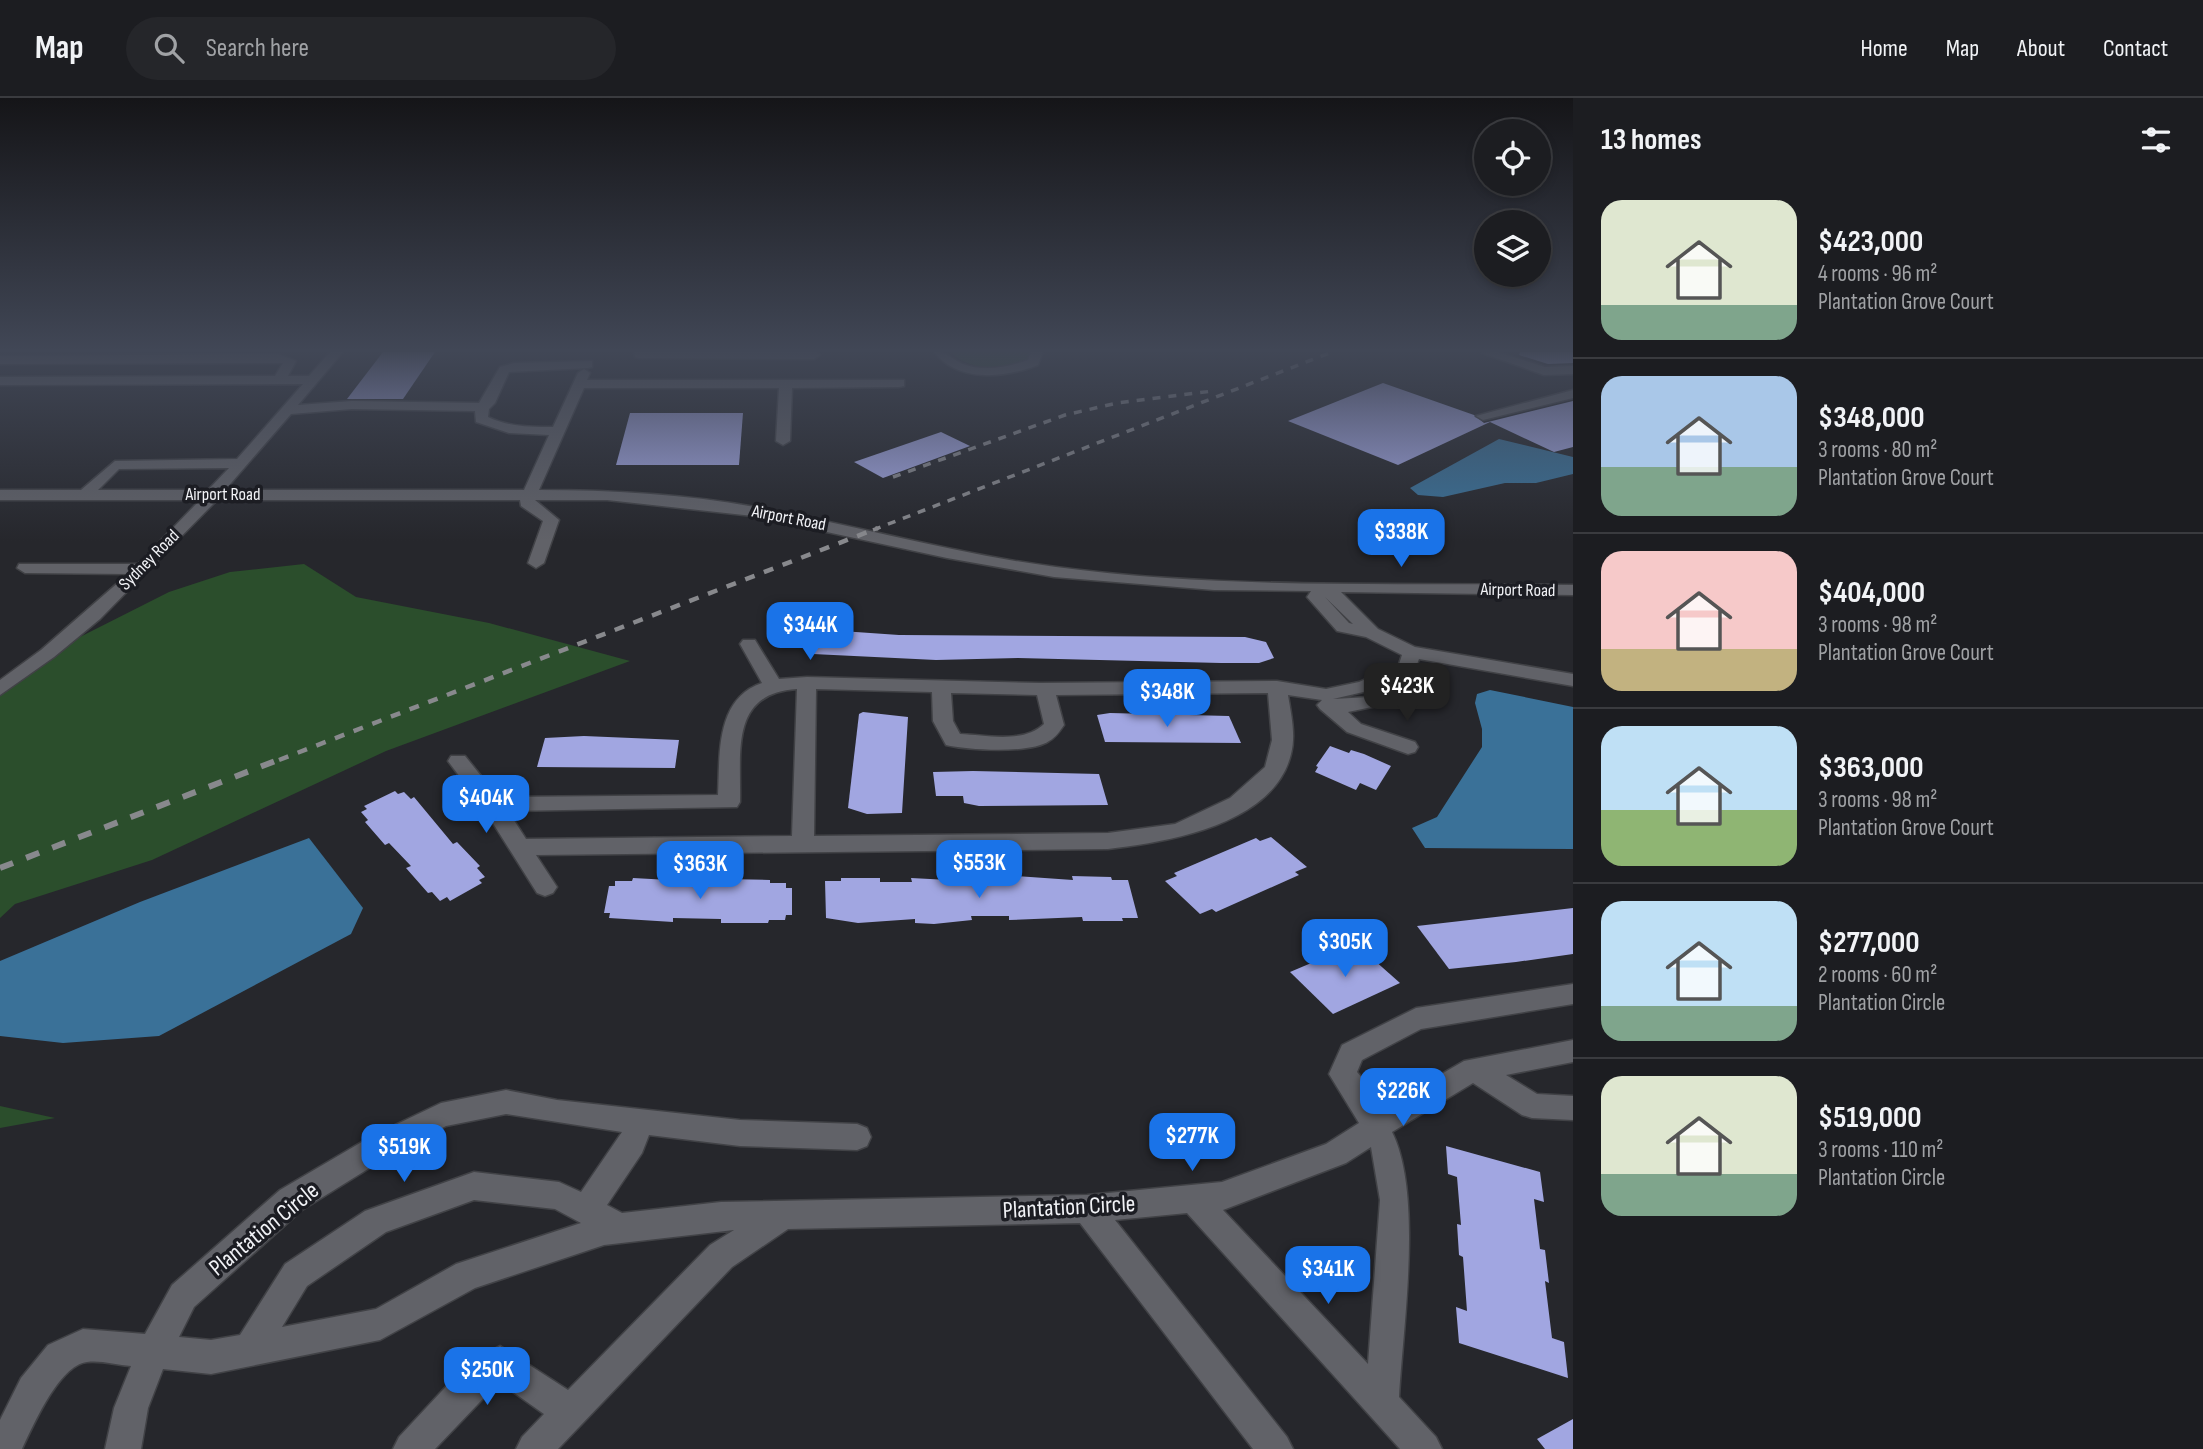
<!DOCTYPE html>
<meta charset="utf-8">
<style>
:root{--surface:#1c1d21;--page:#25262a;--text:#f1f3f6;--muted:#a0a2a5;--line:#3a3b3f;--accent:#1a73e8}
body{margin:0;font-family:"Sofia Sans Condensed",sans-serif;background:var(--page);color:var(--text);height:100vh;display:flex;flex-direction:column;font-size:26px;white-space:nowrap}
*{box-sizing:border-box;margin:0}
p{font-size:23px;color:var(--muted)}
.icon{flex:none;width:38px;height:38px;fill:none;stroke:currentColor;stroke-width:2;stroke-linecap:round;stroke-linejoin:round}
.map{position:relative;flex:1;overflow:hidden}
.drawer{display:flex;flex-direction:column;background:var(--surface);width:630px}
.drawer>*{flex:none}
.tools{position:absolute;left:1474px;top:21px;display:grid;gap:14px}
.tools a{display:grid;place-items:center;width:77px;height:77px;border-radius:50%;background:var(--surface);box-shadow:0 4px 10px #0003,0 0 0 2px var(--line);font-size:35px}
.price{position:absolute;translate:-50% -60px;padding:0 16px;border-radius:14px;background:var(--accent);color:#fff;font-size:23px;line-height:46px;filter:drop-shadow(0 2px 4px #0008)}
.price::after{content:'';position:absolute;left:50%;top:42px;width:21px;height:16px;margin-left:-10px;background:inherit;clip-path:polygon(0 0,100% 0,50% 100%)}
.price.current{background:#222;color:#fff}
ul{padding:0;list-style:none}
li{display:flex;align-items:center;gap:21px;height:175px;padding:0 28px}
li+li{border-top:2px solid var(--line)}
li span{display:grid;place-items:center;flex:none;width:196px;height:140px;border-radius:21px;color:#555}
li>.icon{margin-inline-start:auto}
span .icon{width:84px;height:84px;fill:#fffc;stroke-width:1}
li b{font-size:30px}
h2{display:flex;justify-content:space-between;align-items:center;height:84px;padding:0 28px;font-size:30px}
header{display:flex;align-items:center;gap:42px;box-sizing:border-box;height:98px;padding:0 35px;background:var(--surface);border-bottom:2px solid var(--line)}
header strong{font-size:33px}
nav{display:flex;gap:38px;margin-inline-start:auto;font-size:24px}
.search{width:490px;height:63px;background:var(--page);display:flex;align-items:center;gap:18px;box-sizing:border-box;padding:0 24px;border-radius:38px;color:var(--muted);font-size:26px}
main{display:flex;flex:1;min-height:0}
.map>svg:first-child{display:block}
</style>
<header>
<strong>Map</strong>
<div class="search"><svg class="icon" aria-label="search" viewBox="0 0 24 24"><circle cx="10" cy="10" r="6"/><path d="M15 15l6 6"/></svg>Search here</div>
<nav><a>Home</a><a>Map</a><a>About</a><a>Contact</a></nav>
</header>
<main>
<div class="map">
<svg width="1573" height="1351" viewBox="0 0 1573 1351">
<rect width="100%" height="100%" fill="#26272c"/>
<g fill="#2b4e2c">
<path d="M951,254h80l1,2c-13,22 -66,17 -81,-2z"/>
<path d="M304,466l52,33 133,26 141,38 -244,90 -234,109 -137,44 -15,14v-222l68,-53 101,-51 61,-20z"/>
<path d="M0,1008l55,12 -55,10z"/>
</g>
<g fill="#3a7198">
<path d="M1499,341l74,18v17l-37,9h-31l-62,14 -25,-2 -8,-7z"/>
<path d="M1490,592l83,17v142l-148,-1 -13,-20 25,-11 45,-70v-18l-7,-26 2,-9z"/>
<path d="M309,740l54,70 -12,26 -192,102 -96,7 -63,-7v-75l140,-59z"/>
</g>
<g fill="#a1a6e1">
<path d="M383,254h52l-32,47h-56z"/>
<path d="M1520,254h53v11l-25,1 -29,-9z"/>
<path d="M1383,285l91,32 10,8 89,-22v46l-19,5 -64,-30 -92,43 -110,-44z"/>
<path d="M630,315h113l-4,52h-123z"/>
<path d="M941,334l29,14 -87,32 -29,-16z"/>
<path d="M827,532l72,5 346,2 21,5 8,16 -15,5h-38l-203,-5 -82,2 -123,-6v-3h-5l2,-16z"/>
<path d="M863,614l45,5 -6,96 -35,1 -19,-6 11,-94z"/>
<path d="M1110,615l119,3 12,27 -136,-1 -8,-27z"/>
<path d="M584,638l95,4 -4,28 -138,-1 8,-29z"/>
<path d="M1330,648l19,7 2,-3 13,4 27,12 -15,24 -16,-7 -4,7 -41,-18 3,-5 -2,-1z"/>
<path d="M973,673l126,3 9,31 -129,1 -15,-3 -1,-7h-27l-3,-24z"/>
<path d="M395,693l3,3 6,-2 7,7 3,-2 39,47 4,-2 23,24 -3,2 8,9 -6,3 3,3 -32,18 -3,-4 -7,4 -8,-9 -4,1 -22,-25 5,-2 -22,-23 -4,2 -20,-23 3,-2 -7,-8 6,-3 -3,-3z"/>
<path d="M1271,739l36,30 -12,5 4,3 -83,37 -4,-3 -12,5 -35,-33 12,-5 -3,-3 42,-18 40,-17 4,3z"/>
<path d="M1002,777l71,5 -1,-4 39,1 1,3h16l10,38h-16l1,3h-40l-1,-4 -73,3v-4h-38l1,4 -38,4 -19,-1v-4l-57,4 -32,-5 -1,-37h16v-3h39v4h32l-1,-4 76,4v-3h15z"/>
<path d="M633,780l91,5v-4l46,1v3h16v5h6v27h-6l-1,5h-16l-1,3h-47v-4l-48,-1v4l-64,-4 1,-5h-6l5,-27h6v-5h17z"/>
<path d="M1573,810v46l-57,8 -67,7 -32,-43z"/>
<path d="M1356,846l44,39 -67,31 -43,-42z"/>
<path d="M1446,1048l94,26 4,30 -10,-3 6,50 5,1 4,33 -4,-2 7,57 12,4 4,36 -109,-35 -3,-36 11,4 -4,-54 -4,-2 -2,-31 4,1 -4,-48 -9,-3z"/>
<path d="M1573,1321v30h-28l-8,-10z"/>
</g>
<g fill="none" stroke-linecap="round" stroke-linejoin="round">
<g stroke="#414246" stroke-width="3">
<g id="minor">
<path d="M330,254h13l-45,53 54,-4 127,2 21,-36 14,-4 78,-2v6l-4,1 -79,4 -14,31 -6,6 -1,8c21,10 42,10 65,10l25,-54 6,-4 6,4 -3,7h317v6l-5,1 -107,1 -2,53 -7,4 -7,-4 3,-53h-195l-45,102c72,0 145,4 216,17 100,18 199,47 301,60 170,23 345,15 517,18v10l-232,-3 37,37 37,18 158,27v12l-154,-27 -3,8 8,15 -3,4 -30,17 -43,9 13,12 54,18 3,5 -3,5 -7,2 -61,-22 -27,-23 -3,-4 5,-5 -34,-5c3,19 8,40 3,59 -17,71 -124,88 -183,95l-572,6 21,32 -4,6 -8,3 -8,-3 -53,-84 -36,-48 3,-5h14l33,41 220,-2c2,-40 -3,-96 44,-112l-22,-39 3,-4h12l24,39 28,-2 233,6 237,-2 49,8 33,-7 40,-18 3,-9 -36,-18 -29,-6 -30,-34 4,-6 -97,-1 -160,-13 -107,-19 -194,-42 -146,-16h-72l24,20 -15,43 -8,5 -8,-5 15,-42 -22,-15 -1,-6h-303l-117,119 -46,38 -54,38v-15l41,-30 87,-76 -103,-1 -8,-5 2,-4h119l62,-64h-200v-10h81l34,-29 122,-2 66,-75 -303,1v-8l275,-1 8,-13 -283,1v-8l278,-2 18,7 -8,15h21zM352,311l123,2 1,11 33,11 40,2 -25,55h-299l66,-76zM229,370l-21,22h-110l21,-21zM1325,499l28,27 -4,-1zM1402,578l2,4 -34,17 -37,2 39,-9zM797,591l-5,147 -266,3 -18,-28 229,-4 3,-5c1,-51 -10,-109 57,-113zM816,591l116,3 1,29 13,24c21,5 85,9 103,-4 6,-3 11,-10 15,-16l-8,-30 212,-2 4,47 -7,27 -35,31 -55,26 -67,9 -294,3zM951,595l86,2 7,29c-21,20 -58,11 -84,10l-7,-13z"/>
<path d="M634,254h183l3,3 -6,4 -175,-1 -4,-1z"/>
<path d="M934,254c14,0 17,7 29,12 20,8 46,3 65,-4l3,-8h12l-5,13c-33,13 -79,18 -104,-13z"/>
<path d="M1497,254l48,15 28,-1v8l-29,1 -62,-22z"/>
<path d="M1573,292v8l-90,22 -7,-4z"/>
<path d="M1573,886v20l-152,25 -59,31 -5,12 13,15 11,22 83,-48 109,-21v22l-67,13 31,19 36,2v24l-41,-2 -10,-3 -49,-32 -81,49c31,62 11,194 7,265l37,40 6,12h-42l-213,-236 -72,7 172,217 6,12h-40l-173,-226 -292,6 -56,38 -174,182h-42l6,-12 22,-23 -45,-32 -64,67h-42l6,-12 69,-74 32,-17 68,44 142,-145 24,-15 -130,15 -129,43 -95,52 -169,34 -48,-5 -15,39 -7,41h-36l9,-41 17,-42c-14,-1 -31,-6 -44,-4 -28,3 -54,64 -65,87h-22v-29l21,-42 27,-33 35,-16 62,5 27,-49 108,-95 92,-54 69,-33 65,-13 51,10 183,20 117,4 10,4 4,9 -4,9 -10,4 -117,-4 -91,-11 -7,18 -35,52 15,8 99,-11 366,-7 135,-13 104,-38 33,-21 -30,-49 13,-29 74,-37zM506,1016l116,18 -41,60 -22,-10 -85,-10 -109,39 -80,53 -45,71 -29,5 -32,-3 15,-30 108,-97 90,-56 54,-28zM1371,1049l9,53 -12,164 -145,-154 123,-47zM474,1102l81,9 26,14 -125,41 -80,45 -94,18 25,-41 79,-54z"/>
</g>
</g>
<use href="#minor" fill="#616268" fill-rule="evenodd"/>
<g stroke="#88898d" stroke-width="3.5" stroke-dasharray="8 8" stroke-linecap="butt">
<path d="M893,379l172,-62 52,-12 96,-12"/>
<path d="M873,432l459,-178"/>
</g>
<path stroke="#88898d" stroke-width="4.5" stroke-dasharray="10 10" stroke-linecap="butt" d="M279,662l599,-232"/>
<path stroke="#88898d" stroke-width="6" stroke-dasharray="14 14" stroke-linecap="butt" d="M0,770l283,-110"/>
</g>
<linearGradient id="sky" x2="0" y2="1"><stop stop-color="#151518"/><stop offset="0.57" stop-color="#414756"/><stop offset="1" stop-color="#414756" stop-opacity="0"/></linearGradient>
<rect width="1573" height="443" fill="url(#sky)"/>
<g text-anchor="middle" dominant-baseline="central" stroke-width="7" stroke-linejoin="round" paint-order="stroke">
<g font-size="18" fill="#f1f2f6" stroke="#1c1d23">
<text x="223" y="396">Airport Road</text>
<text transform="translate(789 420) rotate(11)">Airport Road</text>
<text transform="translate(149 462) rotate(-45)">Sydney Road</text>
<text transform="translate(1518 492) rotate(1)">Airport Road</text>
</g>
<g font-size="24" fill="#f1f2f6" stroke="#1c1d23">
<text transform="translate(1069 1109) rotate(-3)">Plantation Circle</text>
<text transform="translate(264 1131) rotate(-39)">Plantation Circle</text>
</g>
</g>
</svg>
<div class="tools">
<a><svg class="icon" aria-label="locate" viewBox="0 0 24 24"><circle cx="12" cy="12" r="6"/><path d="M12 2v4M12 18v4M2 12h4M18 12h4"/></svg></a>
<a><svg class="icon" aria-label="layers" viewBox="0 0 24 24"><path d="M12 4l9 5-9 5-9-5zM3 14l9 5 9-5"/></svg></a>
</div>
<b class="price" style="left:1401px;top:471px">$338K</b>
<b class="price" style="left:810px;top:564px">$344K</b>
<b class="price current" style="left:1407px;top:625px">$423K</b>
<b class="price" style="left:1167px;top:631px">$348K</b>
<b class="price" style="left:486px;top:737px">$404K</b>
<b class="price" style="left:979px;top:802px">$553K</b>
<b class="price" style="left:700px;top:803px">$363K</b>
<b class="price" style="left:1345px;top:881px">$305K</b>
<b class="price" style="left:1403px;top:1030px">$226K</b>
<b class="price" style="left:1192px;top:1075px">$277K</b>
<b class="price" style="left:404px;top:1086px">$519K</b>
<b class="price" style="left:1328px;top:1208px">$341K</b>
<b class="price" style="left:487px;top:1309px">$250K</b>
</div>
<section class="drawer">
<h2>13 homes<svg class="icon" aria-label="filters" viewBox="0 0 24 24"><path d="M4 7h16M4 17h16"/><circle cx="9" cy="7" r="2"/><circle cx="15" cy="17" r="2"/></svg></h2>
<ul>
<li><span style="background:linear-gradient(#dfe7d0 75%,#7fa58c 0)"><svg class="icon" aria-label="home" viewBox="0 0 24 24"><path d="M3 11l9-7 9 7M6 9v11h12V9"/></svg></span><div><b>$423,000</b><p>4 rooms · 96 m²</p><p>Plantation Grove Court</p></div></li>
<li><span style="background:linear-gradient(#a9c7e8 65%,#7fa58c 0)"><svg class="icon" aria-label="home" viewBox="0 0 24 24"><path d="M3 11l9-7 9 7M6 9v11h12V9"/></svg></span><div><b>$348,000</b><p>3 rooms · 80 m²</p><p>Plantation Grove Court</p></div></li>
<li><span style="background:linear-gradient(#f6c9c9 70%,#c2b280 0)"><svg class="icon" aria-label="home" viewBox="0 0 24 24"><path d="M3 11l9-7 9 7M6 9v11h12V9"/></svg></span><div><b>$404,000</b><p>3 rooms · 98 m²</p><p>Plantation Grove Court</p></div></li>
<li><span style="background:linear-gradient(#bfe0f5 60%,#8fb573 0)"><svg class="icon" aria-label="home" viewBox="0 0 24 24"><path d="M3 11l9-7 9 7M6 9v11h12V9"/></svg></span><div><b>$363,000</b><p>3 rooms · 98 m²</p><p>Plantation Grove Court</p></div></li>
<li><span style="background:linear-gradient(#bfe0f5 75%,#7fa58c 0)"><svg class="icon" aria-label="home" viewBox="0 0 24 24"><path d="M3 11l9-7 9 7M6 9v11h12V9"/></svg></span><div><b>$277,000</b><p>2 rooms · 60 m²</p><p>Plantation Circle</p></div></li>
<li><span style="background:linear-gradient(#dfe7d0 70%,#7fa58c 0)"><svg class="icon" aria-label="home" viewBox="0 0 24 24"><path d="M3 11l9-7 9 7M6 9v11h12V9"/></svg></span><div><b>$519,000</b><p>3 rooms · 110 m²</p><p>Plantation Circle</p></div></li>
</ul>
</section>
</main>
